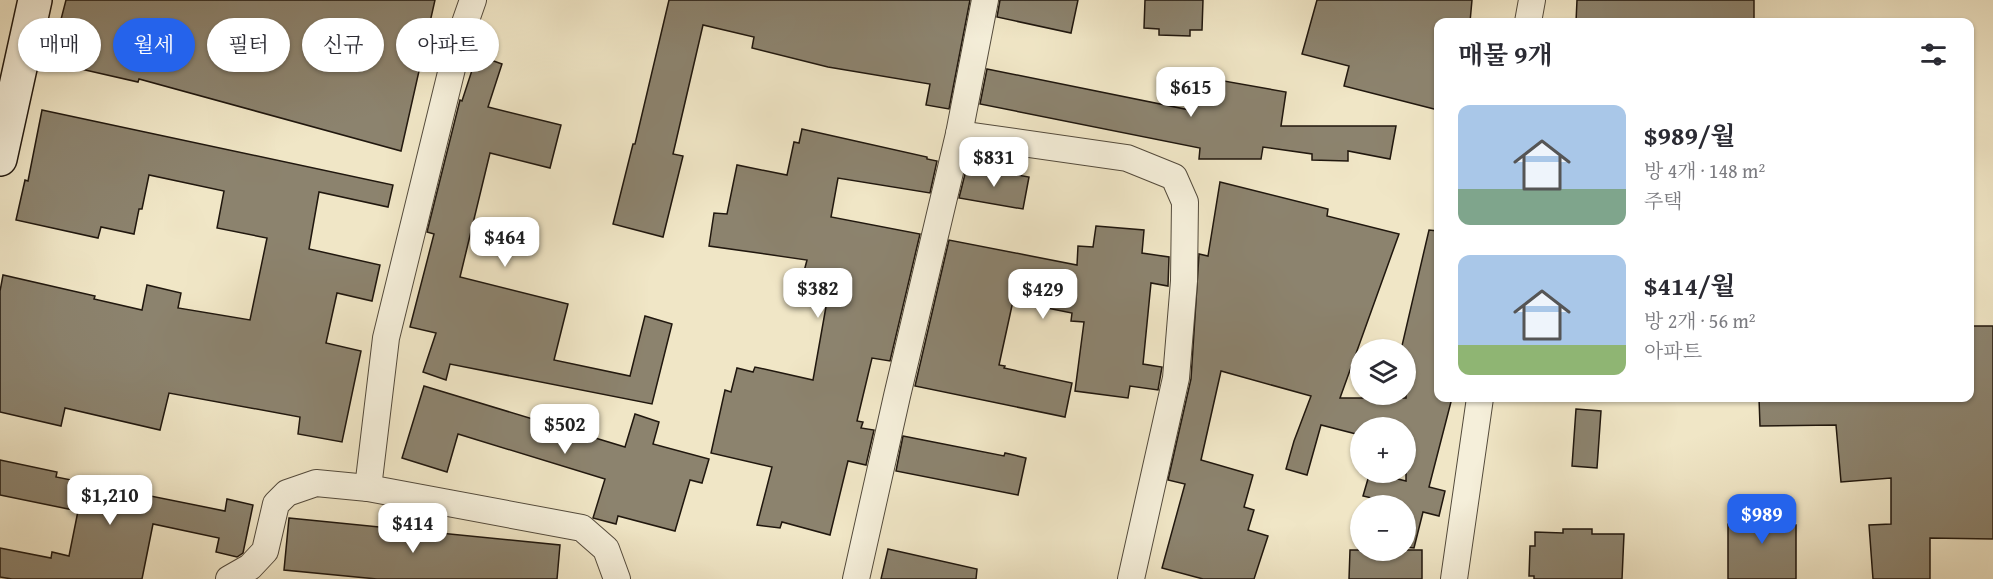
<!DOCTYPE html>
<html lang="ko">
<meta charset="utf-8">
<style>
:root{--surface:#fff;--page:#f2f2f3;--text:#2b2b33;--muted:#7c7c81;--accent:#2563eb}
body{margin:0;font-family:"Gentium Book Plus","Noto Serif KR",serif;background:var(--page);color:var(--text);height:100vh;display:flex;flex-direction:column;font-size:22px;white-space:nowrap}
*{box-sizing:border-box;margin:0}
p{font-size:20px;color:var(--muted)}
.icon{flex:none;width:33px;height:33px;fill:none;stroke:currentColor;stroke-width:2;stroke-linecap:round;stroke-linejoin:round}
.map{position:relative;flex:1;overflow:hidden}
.details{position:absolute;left:1434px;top:18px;width:540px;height:384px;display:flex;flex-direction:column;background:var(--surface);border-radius:12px;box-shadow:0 2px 4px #0004}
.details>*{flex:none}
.top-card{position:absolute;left:18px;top:18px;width:570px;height:54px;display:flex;gap:12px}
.fabs{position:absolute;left:1350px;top:339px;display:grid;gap:12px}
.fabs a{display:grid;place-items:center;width:66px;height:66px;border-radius:50%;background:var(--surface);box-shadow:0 2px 4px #0004;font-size:30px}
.price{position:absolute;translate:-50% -51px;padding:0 14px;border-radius:12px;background:#fff;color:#222;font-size:20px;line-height:39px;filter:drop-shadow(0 2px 3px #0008)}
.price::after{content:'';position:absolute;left:50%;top:36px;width:18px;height:14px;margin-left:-9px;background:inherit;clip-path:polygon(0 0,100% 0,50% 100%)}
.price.selected{background:var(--accent);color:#fff}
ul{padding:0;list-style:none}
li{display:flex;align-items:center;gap:18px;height:150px;padding:0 24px}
li span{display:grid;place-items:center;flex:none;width:168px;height:120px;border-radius:12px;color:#555}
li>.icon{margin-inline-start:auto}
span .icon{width:72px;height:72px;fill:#fffc;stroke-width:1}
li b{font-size:26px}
h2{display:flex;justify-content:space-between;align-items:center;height:72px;padding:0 24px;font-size:26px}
.chip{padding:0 21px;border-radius:27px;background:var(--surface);box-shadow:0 2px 4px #0004;font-size:21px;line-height:54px}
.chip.selected{background:var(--accent);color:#fff}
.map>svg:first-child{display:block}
</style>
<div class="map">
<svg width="1993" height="579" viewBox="0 0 1993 579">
<rect width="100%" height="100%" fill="#f0e6c6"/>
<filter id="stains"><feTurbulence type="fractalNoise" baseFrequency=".00333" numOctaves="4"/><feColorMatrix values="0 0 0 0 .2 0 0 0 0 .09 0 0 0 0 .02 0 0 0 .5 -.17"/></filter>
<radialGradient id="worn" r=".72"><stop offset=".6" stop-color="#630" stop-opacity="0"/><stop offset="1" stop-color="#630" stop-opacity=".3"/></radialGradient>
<g fill="#8c836e" stroke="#20170e" stroke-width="1.5">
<path d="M66,0h369l-34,151 -262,-72 -1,3 -88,-20z"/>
<path d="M669,0h301l-21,109 -23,-4 4,-21 -102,-17 -76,-19 2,-11 -51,-12 -30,129 10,2 -20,81 -50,-13 20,-80h2z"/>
<path d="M1000,0h78l-7,33 -74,-16z"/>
<path d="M1145,0h58l-1,30h-12v6l-31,-1v-6l-15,-1z"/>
<path d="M1317,0h155l-2,22h-32v88l-94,-24 5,-20 -47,-12z"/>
<path d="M1577,0h177v22h-178z"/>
<path d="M477,55l25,9 -14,43 73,18 -11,43 -60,-15 -30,124 108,27 -14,56 76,16 15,-60 27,8 -20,80 -202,-40 -4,16 -23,-8 13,-39 -26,-6 24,-93 -7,-2 33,-132 2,1z"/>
<path d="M987,69l203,41 6,-34 90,16 -5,34h115l-6,33 -42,-8v10l-36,-1v-6l-49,-7 -2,12h-62l1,-11 -220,-44z"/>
<path d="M42,110l351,75 -5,22 -69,-15 -10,57 71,16 -8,36 -35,-8 -11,50 35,8 -19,91 -44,-8 2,-17 -131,-24 -9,37 -95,-22 -4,18 -61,-14v-121l3,-16 92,21 -1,3 48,11 5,-25 34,8 -3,15 72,12 17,-82 -50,-10 7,-37 -75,-16 -7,34h-3l-5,25 -33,-7 -3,11 -82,-18 9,-40 3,1z"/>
<path d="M802,129l125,28v2l10,2 -7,32 -92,-15 -7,39 89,17 -30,127 -18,-3 -15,63 6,1 -2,6 13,2 -8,35 -18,-4 -18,74 -48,-13 -2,6 -23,-3 15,-58 -61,-14 14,-63 6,2 6,-24 16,4 2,-5 58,13 14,-79 -29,-7 9,-34 -98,-14 5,-33 13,1 10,-49 50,10 7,-33 5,1z"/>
<path d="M967,166l62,11 -6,32 -64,-11z"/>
<path d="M1220,182l108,27 -1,7 72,18 -59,164h66v-48h-5l28,-120 9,1v167h14l-23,89 16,4 -6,25 -16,-4 -9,36 -8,-1v-41l-43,-10 7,-24 36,9v-53h-46v7l-39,-10 -14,50 -21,-6 8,-28 17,-45 -90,-25 -20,89 52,15 -9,32 10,3 -6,20 20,6 -14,43h-51l-41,-11 23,-84 -17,-4 23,-101 8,-125 9,2z"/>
<path d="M1096,226l48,4 -2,23 27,4 -1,29 -17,-3 -8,81 19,3 -4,23 -28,-4 -2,12 -53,-7 9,-69 -13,-1 1,-8 -59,-12 -14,64 6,1 -1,2 68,15 -7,34 -150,-31 34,-146 128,25 1,-19 15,1z"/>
<path d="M1970,326h23v213l-63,-1v41h-57l-4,-54 22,-1v-46l-50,4 -5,-57 -76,1 -1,-28h211z"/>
<path d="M424,386l201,61 10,-33 24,8 -6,22 56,15 -7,24 -12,-3 -15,51 -57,-15 -2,8 -23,-6 12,-39 -147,-45 -11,38 -45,-14z"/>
<path d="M1576,409l25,2 -4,57 -25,-2z"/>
<path d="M903,436l101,20 1,-3 21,5 -8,37 -122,-24z"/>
<path d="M0,460l57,12 -1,5 169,34 2,-12 26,6 -10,48 -6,4 -21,-5 3,-14 -66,-14 -11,55h-130l-12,-2v-29l51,10 1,-6 17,4 9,-45 -78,-16z"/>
<path d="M1735,508h53v17h8v54h-68v-55l7,1z"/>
<path d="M289,518l271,27 -3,34h-180l-93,-9z"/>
<path d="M1563,529h29v5h32l-2,45h-88v-3h-5l1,-30h5v-14l28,1z"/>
<path d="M888,549l89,20 -1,10h-95z"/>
<path d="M1350,550h72v29h-73z"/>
</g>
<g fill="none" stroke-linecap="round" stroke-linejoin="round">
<g stroke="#544b3c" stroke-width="28">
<g id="street">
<path d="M473,0l-14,40 -73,298 -18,150 214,40 24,21 11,30"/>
<path d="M1528,22l4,-22"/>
<path d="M959,134l168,24 47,19 11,25 -1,79 -8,97 -45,201"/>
<path d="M229,579l21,-12 15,-16 11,-47 11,-11 29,-10 52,5"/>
<path d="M856,579l41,-183 62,-262 26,-134"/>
<path d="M1454,579l26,-181"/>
</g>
</g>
<g stroke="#20170e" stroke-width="36">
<path id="secondary" d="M0,159l35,-159"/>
</g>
<use href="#street" stroke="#f5efda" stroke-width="26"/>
<use href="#secondary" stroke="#f5efda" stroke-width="33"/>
</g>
<rect width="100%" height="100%" filter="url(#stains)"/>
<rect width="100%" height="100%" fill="url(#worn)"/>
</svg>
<div class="fabs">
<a><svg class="icon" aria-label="layers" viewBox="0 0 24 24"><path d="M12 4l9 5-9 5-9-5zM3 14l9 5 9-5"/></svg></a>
<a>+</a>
<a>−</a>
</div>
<b class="price" style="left:1191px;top:118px">$615</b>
<b class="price" style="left:994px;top:188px">$831</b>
<b class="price" style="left:505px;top:268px">$464</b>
<b class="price" style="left:818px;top:319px">$382</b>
<b class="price" style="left:1043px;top:320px">$429</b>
<b class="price" style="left:565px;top:455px">$502</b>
<b class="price" style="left:110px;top:526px">$1,210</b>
<b class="price selected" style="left:1762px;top:545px">$989</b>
<b class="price" style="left:413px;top:554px">$414</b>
<div class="top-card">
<a class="chip">매매</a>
<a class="chip selected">월세</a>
<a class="chip">필터</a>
<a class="chip">신규</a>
<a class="chip">아파트</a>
</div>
<section class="details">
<h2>매물 9개<svg class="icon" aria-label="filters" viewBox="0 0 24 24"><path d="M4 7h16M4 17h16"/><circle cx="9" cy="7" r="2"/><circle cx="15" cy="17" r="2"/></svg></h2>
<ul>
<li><span style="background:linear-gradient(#a9c7e8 70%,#7fa58c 0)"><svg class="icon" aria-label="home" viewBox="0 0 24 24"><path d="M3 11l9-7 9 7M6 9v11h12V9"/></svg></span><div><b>$989/월</b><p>방 4개 · 148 m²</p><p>주택</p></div></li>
<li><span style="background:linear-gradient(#a9c7e8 75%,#8fb573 0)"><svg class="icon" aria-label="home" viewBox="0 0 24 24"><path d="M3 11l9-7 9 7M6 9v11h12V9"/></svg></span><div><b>$414/월</b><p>방 2개 · 56 m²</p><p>아파트</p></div></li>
</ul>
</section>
</div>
